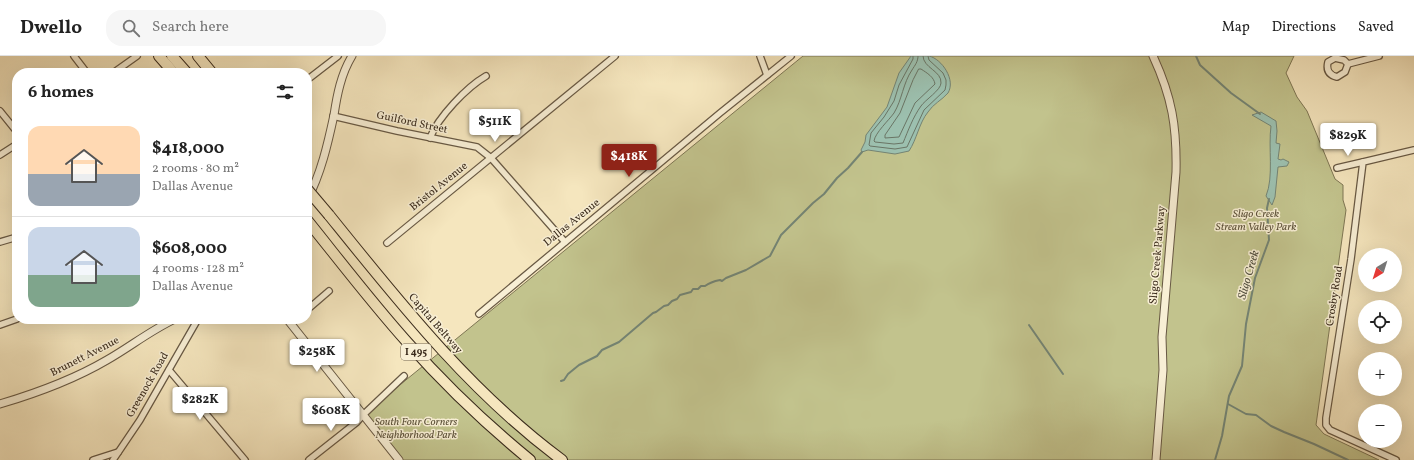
<!DOCTYPE html>
<meta charset="utf-8">
<style>
:root{--surface:#fff;--page:#f6f6f6;--text:#222;--muted:#767676;--line:#e0e0e0;--accent:#8f2418}
body{margin:0;font-family:Vollkorn,serif;background:var(--page);color:var(--text);height:100vh;display:flex;flex-direction:column;font-size:15px;white-space:nowrap}
*{box-sizing:border-box;margin:0}
p{font-size:13px;color:var(--muted)}
.icon{flex:none;width:22px;height:22px;fill:none;stroke:currentColor;stroke-width:2;stroke-linecap:round;stroke-linejoin:round}
.map{position:relative;flex:1;overflow:hidden}
.details{position:absolute;left:12px;top:12px;width:300px;height:256px;display:flex;flex-direction:column;background:var(--surface);border-radius:16px;box-shadow:0 4px 16px #0002}
.details>*{flex:none}
.needle{width:26px;rotate:218deg}
.buttons{position:absolute;left:1358px;top:192px;display:grid;gap:8px}
.buttons a{display:grid;place-items:center;width:44px;height:44px;border-radius:50%;background:var(--surface);box-shadow:0 4px 16px #0002;font-size:20px}
.price{position:absolute;translate:-50% -34px;padding:0 9px;border-radius:4px;background:#fff;color:#222;font-size:13px;line-height:26px;filter:drop-shadow(0 1px 2px #0008)}
.price::after{content:'';position:absolute;left:50%;top:24px;width:12px;height:9px;margin-left:-6px;background:inherit;clip-path:polygon(0 0,100% 0,50% 100%)}
.price.active{background:var(--accent);color:#fff}
ul{padding:0;list-style:none}
li{display:flex;align-items:center;gap:12px;height:100px;padding:0 16px}
li+li{border-top:1px solid var(--line)}
li span{display:grid;place-items:center;flex:none;width:112px;height:80px;border-radius:12px;color:#555}
li>.icon{margin-inline-start:auto}
span .icon{width:48px;height:48px;fill:#fffc;stroke-width:1}
li b{font-size:17px}
h2{display:flex;justify-content:space-between;align-items:center;height:48px;padding:0 16px;font-size:17px}
header{display:flex;align-items:center;gap:24px;box-sizing:border-box;height:56px;padding:0 20px;background:var(--surface);border-bottom:1px solid var(--line)}
header strong{font-size:19px}
nav{display:flex;gap:22px;margin-inline-start:auto;font-size:14px}
.search{width:280px;height:36px;background:var(--page);display:flex;align-items:center;gap:10px;box-sizing:border-box;padding:0 14px;border-radius:16px;color:var(--muted);font-size:15px}
.map>svg:first-child{display:block}
</style>
<header>
<strong>Dwello</strong>
<div class="search"><svg class="icon" aria-label="search" viewBox="0 0 24 24"><circle cx="10" cy="10" r="6"/><path d="M15 15l6 6"/></svg>Search here</div>
<nav><a>Map</a><a>Directions</a><a>Saved</a></nav>
</header>
<div class="map">
<svg width="1414" height="404" viewBox="0 0 1414 404">
<rect width="100%" height="100%" fill="#f5e6be"/>
<filter id="stains"><feTurbulence type="fractalNoise" baseFrequency=".005" numOctaves="4"/><feColorMatrix values="0 0 0 0 .2 0 0 0 0 .09 0 0 0 0 .02 0 0 0 .5 -.17"/></filter>
<radialGradient id="worn" r=".72"><stop offset=".6" stop-color="#630" stop-opacity="0"/><stop offset="1" stop-color="#630" stop-opacity=".3"/></radialGradient>
<path fill="#c2c38d" stroke="#7e7654" d="M803,0h491l-8,17 11,24 10,14 28,68 8,6v15l3,10 -30,215 8,9 55,26h-978l-38,-45z"/>
<g fill="#9cc0af" stroke="#748474">
<path d="M911,0c5,0 13,0 18,0 13,3 27,24 19,37 -6,7 -15,11 -20,19 -9,11 -11,27 -19,39l-14,3 -27,-4 -6,2 -1,-2 4,-8 1,-7 21,-28 12,-34z"/>
<path d="M1261,56l15,9 1,10 -1,12 4,1 -2,15 3,1 2,-1 6,3 -2,4 -9,1 -3,30 -3,8 -6,-9c8,-19 2,-49 5,-70l-19,-11z"/>
</g>
<g fill="none" stroke-linecap="round" stroke-linejoin="round">
<g stroke="#6a7565" stroke-width="1">
<path d="M913,0v3l-14,26 -5,16 -10,16 -13,16 -2,12 1,1 25,3 12,-2 17,-37 21,-20 1,-5v-5l-3,-7 -14,-13 -1,-4"/>
<path d="M918,0c0,6 -3,9 -6,14 -9,13 -10,30 -18,43 -5,7 -19,20 -20,28l1,1 19,2 9,-1c5,-12 10,-26 18,-37 4,-6 20,-16 20,-23 1,-12 -18,-15 -18,-27"/>
<path d="M919,13h2c6,4 13,8 14,15l-20,19 -16,34 -14,1v-3l15,-22 13,-33z"/>
</g>
<g stroke="#748474" stroke-width="2">
<path d="M1196,0l4,9 31,28 29,21"/>
<path d="M1029,269l34,49"/>
<path d="M561,325l3,-1 4,-6 11,-9 18,-9 5,-6 17,-8 34,-29 3,-1 8,-6 4,-1 4,-4 5,-2 3,-4 11,-3 2,-3h5l3,-3h4c4,-3 10,-5 15,-6l2,1 4,-3 20,-8 24,-14 11,-21 32,-32 11,-9 13,-16 11,-10 14,-16"/>
<path d="M1228,348l18,10 10,1 15,11 13,6 30,12 34,16"/>
<path d="M1215,404l7,-24 7,-40 13,-30 4,-42 9,-46 14,-38 -2,-32 2,-9"/>
</g>
<g stroke="#685944" stroke-width="8">
<g id="minor">
<path d="M74,0l13,17"/>
<path d="M760,0l7,19"/>
<path d="M1335,2l9,2 4,4 -3,8 -8,5c-8,-2 -11,-7 -9,-15z"/>
<path d="M1348,8l31,-8"/>
<path d="M113,17l24,-17"/>
<path d="M307,24l31,-24"/>
<path d="M0,55l17,21"/>
<path d="M333,60l64,15 80,16 14,11 74,84"/>
<path d="M430,82c8,-21 37,-51 56,-62"/>
<path d="M0,99l17,-11"/>
<path d="M1337,112l26,-6"/>
<path d="M0,186l17,-5"/>
<path d="M387,187l228,-187"/>
<path d="M307,254l22,-19"/>
<path d="M479,258l241,-201 71,-57"/>
<path d="M0,269l17,-6"/>
<path d="M169,314l76,90"/>
<path d="M93,404l25,-8"/>
<path d="M113,404l27,-40 58,-101"/>
<path d="M309,404l48,-38 6,-7 41,-39"/>
<path d="M1396,404l-66,-30 -4,-5v-7l25,-159 12,-97 51,-12"/>
</g>
</g>
<g stroke="#685944" stroke-width="9">
<g id="tertiary">
<path d="M1153,0c19,41 24,71 23,116l-14,165 1,33 -7,90"/>
<path d="M307,144c14,-26 21,-57 27,-85 3,-20 7,-41 18,-59"/>
<path d="M287,263l112,141"/>
<path d="M0,348c37,-11 73,-24 107,-44 23,-13 44,-30 68,-41"/>
</g>
</g>
<g stroke="#392a1b" stroke-width="12">
<g id="motorway">
<path d="M159,0l15,17"/>
<path d="M172,0l15,17"/>
<path d="M198,0l14,17"/>
<path d="M329,159c71,88 141,177 233,245"/>
<path d="M307,164c33,41 65,83 100,122 38,43 79,82 123,118"/>
</g>
</g>
<use href="#minor" stroke="#f8efd5" stroke-width="5.5"/>
<use href="#tertiary" stroke="#f8efd5" stroke-width="7"/>
<use href="#motorway" stroke="#f5e6be" stroke-width="10"/>
<g stroke="#392a1b" stroke-width="12" stroke-linecap="butt">
<path id="motorway-bridge" d="M307,133l22,26"/>
</g>
<use href="#motorway-bridge" stroke="#f5e6be" stroke-width="10"/>
</g>
<g text-anchor="middle" dominant-baseline="central" stroke-width="3" stroke-linejoin="round" paint-order="stroke">
<rect fill="#f8efd5" stroke="#726553" stroke-width="1" x="401" y="288" width="30" height="16" rx="3"/>
<g font-size="10" font-weight="bold" fill="#392a1b">
<text x="416" y="296">I 495</text>
</g>
<g font-size="11" fill="#392a1b" stroke="#f8efd5">
<text transform="translate(412 67) rotate(12)">Guilford Street</text>
<text transform="translate(439 131) rotate(-39)">Bristol Avenue</text>
<text transform="translate(572 167) rotate(-39)">Dallas Avenue</text>
<text transform="translate(1158 199) rotate(-85)">Sligo Creek Parkway</text>
<text transform="translate(1335 240) rotate(-81)">Crosby Road</text>
<text transform="translate(435 268) rotate(49)">Capital Beltway</text>
<text transform="translate(85 301) rotate(-27)">Brunett Avenue</text>
<text transform="translate(148 329) rotate(-60)">Greenock Road</text>
</g>
<g font-size="11" font-style="italic" fill="#5b5038" stroke="#f8efd5">
<text x="1256" y="158">Sligo Creek<tspan x="1256" dy="13">Stream Valley Park</tspan></text>
<text x="416" y="366">South Four Corners<tspan x="416" dy="13">Neighborhood Park</tspan></text>
</g>
<g font-size="12" font-style="italic" fill="#525040" stroke="#f8efd5">
<text transform="translate(1249 219) rotate(-74)">Sligo Creek</text>
</g>
</g>
<rect width="100%" height="100%" filter="url(#stains)"/>
<rect width="100%" height="100%" fill="url(#worn)"/>
</svg>
<div class="buttons">
<a><svg class="needle" viewBox="-14 -14 28 28"><path d="M0-13l5 13h-10z" fill="#e53935"/><path d="M0 13l5-13h-10z" fill="#767676"/></svg></a>
<a><svg class="icon" aria-label="locate" viewBox="0 0 24 24"><circle cx="12" cy="12" r="6"/><path d="M12 2v4M12 18v4M2 12h4M18 12h4"/></svg></a>
<a>+</a>
<a>−</a>
</div>
<b class="price" style="left:495px;top:87px">$511K</b>
<b class="price" style="left:1348px;top:101px">$829K</b>
<b class="price active" style="left:629px;top:122px">$418K</b>
<b class="price" style="left:317px;top:317px">$258K</b>
<b class="price" style="left:200px;top:365px">$282K</b>
<b class="price" style="left:331px;top:376px">$608K</b>
<section class="details">
<h2>6 homes<svg class="icon" aria-label="filters" viewBox="0 0 24 24"><path d="M4 7h16M4 17h16"/><circle cx="9" cy="7" r="2"/><circle cx="15" cy="17" r="2"/></svg></h2>
<ul>
<li><span style="background:linear-gradient(#ffd9b3 60%,#9aa5b1 0)"><svg class="icon" aria-label="home" viewBox="0 0 24 24"><path d="M3 11l9-7 9 7M6 9v11h12V9"/></svg></span><div><b>$418,000</b><p>2 rooms · 80 m²</p><p>Dallas Avenue</p></div></li>
<li><span style="background:linear-gradient(#c9d6e8 60%,#7fa58c 0)"><svg class="icon" aria-label="home" viewBox="0 0 24 24"><path d="M3 11l9-7 9 7M6 9v11h12V9"/></svg></span><div><b>$608,000</b><p>4 rooms · 128 m²</p><p>Dallas Avenue</p></div></li>
</ul>
</section>
</div>
